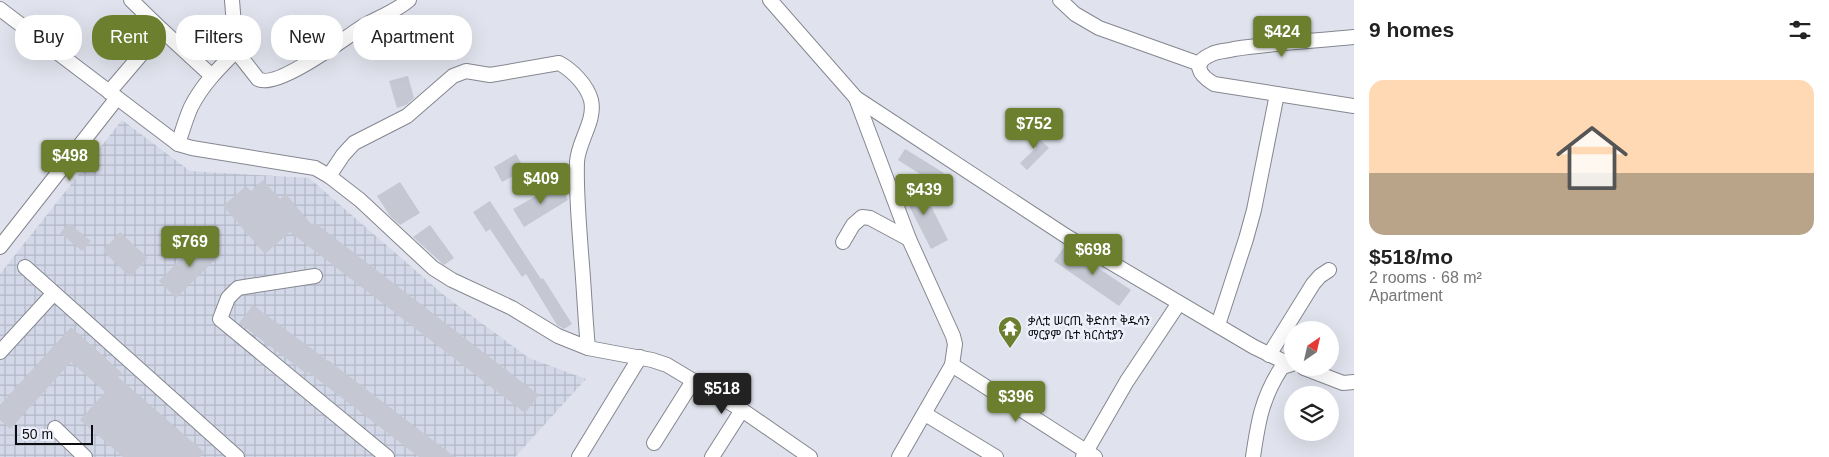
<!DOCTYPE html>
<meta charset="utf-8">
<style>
:root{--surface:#fff;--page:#f2f2f2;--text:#222;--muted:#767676;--line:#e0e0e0;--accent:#6c7f2f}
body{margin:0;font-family:Arial,"Noto Sans Ethiopic",sans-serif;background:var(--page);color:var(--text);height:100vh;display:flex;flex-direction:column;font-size:19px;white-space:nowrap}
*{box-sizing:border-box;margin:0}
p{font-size:16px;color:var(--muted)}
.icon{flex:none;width:28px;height:28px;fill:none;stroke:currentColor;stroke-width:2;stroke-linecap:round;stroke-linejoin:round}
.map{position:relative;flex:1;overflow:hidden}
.side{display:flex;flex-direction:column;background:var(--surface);width:475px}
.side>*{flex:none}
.hud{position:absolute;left:15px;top:15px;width:475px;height:45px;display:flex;gap:10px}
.needle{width:32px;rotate:34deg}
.fabs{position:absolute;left:1284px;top:321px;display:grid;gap:10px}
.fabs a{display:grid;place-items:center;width:55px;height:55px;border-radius:50%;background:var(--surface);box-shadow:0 5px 20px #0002;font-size:25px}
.scale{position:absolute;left:15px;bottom:12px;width:78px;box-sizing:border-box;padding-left:5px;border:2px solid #0c0d10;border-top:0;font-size:14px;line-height:18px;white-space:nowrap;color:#0c0d10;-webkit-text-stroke:4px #edf0fa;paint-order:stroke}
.price{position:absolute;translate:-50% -42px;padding:0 11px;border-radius:5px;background:var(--accent);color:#fff;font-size:16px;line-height:32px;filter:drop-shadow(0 1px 2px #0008)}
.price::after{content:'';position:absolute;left:50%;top:30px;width:15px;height:11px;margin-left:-8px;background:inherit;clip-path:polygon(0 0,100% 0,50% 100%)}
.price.active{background:#222;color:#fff}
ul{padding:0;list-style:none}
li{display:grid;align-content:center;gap:10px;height:265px;padding:0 15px}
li+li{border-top:1px solid var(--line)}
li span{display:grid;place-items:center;height:155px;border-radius:15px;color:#555}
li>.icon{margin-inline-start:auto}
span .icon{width:90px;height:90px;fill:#fffc;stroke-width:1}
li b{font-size:21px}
h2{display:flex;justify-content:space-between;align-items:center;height:60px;padding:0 15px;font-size:21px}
.pill{padding:0 18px;border-radius:20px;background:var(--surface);box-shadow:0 5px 20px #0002;font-size:18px;line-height:45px}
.pill.active{background:var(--accent);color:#fff}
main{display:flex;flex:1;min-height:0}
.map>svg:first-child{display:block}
</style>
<main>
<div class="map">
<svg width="1354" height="457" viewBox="0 0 1354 457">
<defs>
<pattern id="industrial-grid" width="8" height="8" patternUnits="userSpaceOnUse" patternTransform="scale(1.25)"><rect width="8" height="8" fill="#d3d8e9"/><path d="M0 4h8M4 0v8" fill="none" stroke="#b4b8c7"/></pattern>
</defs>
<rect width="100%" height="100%" fill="#e0e3ed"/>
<path fill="url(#industrial-grid)" d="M122,120l68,51 119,7 136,118 84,62 57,21 -71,78h-515v-183z"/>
<g fill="#c5c8d2">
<path d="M417,26l4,17 -35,8 -5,-17z"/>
<path d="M408,76l6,22 -8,7 -9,3 -8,-27z"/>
<path d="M1030,130l19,18 -22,22 -7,-7 16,-15 -12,-12z"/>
<path d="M905,149l39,24 -7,12 -39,-25z"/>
<path d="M516,154l9,16 -23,12 -8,-15z"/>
<path d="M907,177l16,33 8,-4 17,34 -17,9 -34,-67z"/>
<path d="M263,180l17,19 6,-5 26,31 2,-3 225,173 -14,18 -235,-181 -25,22 -42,-48 23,-20 5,5z"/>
<path d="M400,182l20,31 -20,12 -10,-9 -13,-20z"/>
<path d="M559,183l9,17 -44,27 -11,-18z"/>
<path d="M490,201l51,78 2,-1 29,46 -8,5 -7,-4 -31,-51 -4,3 -32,-48 -4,3 -13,-20z"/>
<path d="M69,223l22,18 -9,10 -22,-18z"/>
<path d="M430,225l24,33 -10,7 -31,-28z"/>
<path d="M120,232l28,26 -18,19 -27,-26z"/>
<path d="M203,237l17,18 -44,43 -17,-17z"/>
<path d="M1065,246l66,44 -12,16 -65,-45z"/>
<path d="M253,305l75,56v-1l127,97h-36l-111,-85 -1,2 -68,-51z"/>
<path d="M71,327l51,46 -4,4 86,75 -4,5h-77l-43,-37 25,-28 -34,-30 -61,67 -10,-9v-15z"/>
</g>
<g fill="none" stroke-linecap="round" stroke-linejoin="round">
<g stroke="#84878f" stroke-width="16">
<g id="minor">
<path d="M770,0l86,98 210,138 188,111 35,17"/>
<path d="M1060,0l15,14 24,14 101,36"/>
<path d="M0,9l178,135 14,4 123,20 14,8 31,24 73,68 19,12 60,28 46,28 30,12 64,12 15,5 75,45 68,47"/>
<path d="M162,30l50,46"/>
<path d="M1354,37c-40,4 -80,6 -120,12 -7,2 -16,2 -22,5 -21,9 -13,21 2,30l140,22"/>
<path d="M236,51l22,28c18,11 87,-41 104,-52 15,-9 33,-15 47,-27"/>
<path d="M109,92l53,-62 -31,-30"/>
<path d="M856,98l53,141 44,97 2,8 -3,21 -53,92"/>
<path d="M178,144c4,-12 8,-26 13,-37 11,-22 28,-39 45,-56l-4,-51"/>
<path d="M329,176l14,-21 11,-12 53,-27 46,-40 13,-5 24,4 69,-12c13,7 28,22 32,37 5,21 -13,41 -14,62 -1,31 2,60 4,91 3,32 4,64 7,95"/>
<path d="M843,242l10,-17 9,-8 8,1 39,21"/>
<path d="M0,247l117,-149"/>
<path d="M25,267l212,190"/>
<path d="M315,276l-77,12 -10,10 -8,21 167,138"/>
<path d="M1218,325l28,-86 8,-29 23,-116"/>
<path d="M0,352l54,-59"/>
<path d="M1269,355l44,-71 7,-8 9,-6"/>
<path d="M952,365l143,92"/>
<path d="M1304,368l39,15 11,-1"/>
<path d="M925,414l71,43"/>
<path d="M55,428l30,29"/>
<path d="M654,443l39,-62"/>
<path d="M579,457l61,-100"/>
<path d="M712,457l30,-47"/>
<path d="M1083,457l44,-76 52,-78"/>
<path d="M1253,457c5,-35 9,-60 29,-90l10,-3"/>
</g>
</g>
<use href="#minor" stroke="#fff" stroke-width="14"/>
</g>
<defs>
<g id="temple-pin" transform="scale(1.25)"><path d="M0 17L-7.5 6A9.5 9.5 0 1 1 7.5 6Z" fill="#6c7f2f" stroke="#edf0fa"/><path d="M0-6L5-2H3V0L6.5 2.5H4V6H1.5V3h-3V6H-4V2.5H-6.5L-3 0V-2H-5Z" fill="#fff"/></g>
</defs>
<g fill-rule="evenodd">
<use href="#temple-pin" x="1010" y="328"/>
</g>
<g text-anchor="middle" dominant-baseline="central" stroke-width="5" stroke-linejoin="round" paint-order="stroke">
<g font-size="12" fill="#0c0d10" stroke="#edf0fa" text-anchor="start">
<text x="1028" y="321">ቃሊቲ ሠርጢ ቅድስተ ቅዱሳን<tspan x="1028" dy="14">ማርያም ቤተ ክርስቲያን</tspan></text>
</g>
</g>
</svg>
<div class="fabs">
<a><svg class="needle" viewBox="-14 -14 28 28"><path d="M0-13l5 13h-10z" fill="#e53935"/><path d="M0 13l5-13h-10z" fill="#767676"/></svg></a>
<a><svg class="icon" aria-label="layers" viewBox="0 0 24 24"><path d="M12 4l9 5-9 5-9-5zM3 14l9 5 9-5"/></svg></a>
</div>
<div class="scale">50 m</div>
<b class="price" style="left:1282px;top:58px">$424</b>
<b class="price" style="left:1034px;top:150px">$752</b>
<b class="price" style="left:70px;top:182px">$498</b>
<b class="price" style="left:541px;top:205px">$409</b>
<b class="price" style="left:924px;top:216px">$439</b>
<b class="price" style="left:190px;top:268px">$769</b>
<b class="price" style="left:1093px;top:276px">$698</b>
<b class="price active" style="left:722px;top:415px">$518</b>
<b class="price" style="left:1016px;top:423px">$396</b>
<div class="hud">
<a class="pill">Buy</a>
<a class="pill active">Rent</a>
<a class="pill">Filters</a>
<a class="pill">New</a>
<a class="pill">Apartment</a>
</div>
</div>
<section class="side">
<h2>9 homes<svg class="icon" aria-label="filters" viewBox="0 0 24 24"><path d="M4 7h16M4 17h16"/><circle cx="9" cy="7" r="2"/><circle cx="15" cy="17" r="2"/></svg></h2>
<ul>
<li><span style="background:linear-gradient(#ffd9b3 60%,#b9a48a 0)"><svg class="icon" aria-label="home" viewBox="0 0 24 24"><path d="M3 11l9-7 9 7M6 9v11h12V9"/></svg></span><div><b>$518/mo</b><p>2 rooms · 68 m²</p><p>Apartment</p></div></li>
</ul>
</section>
</main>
